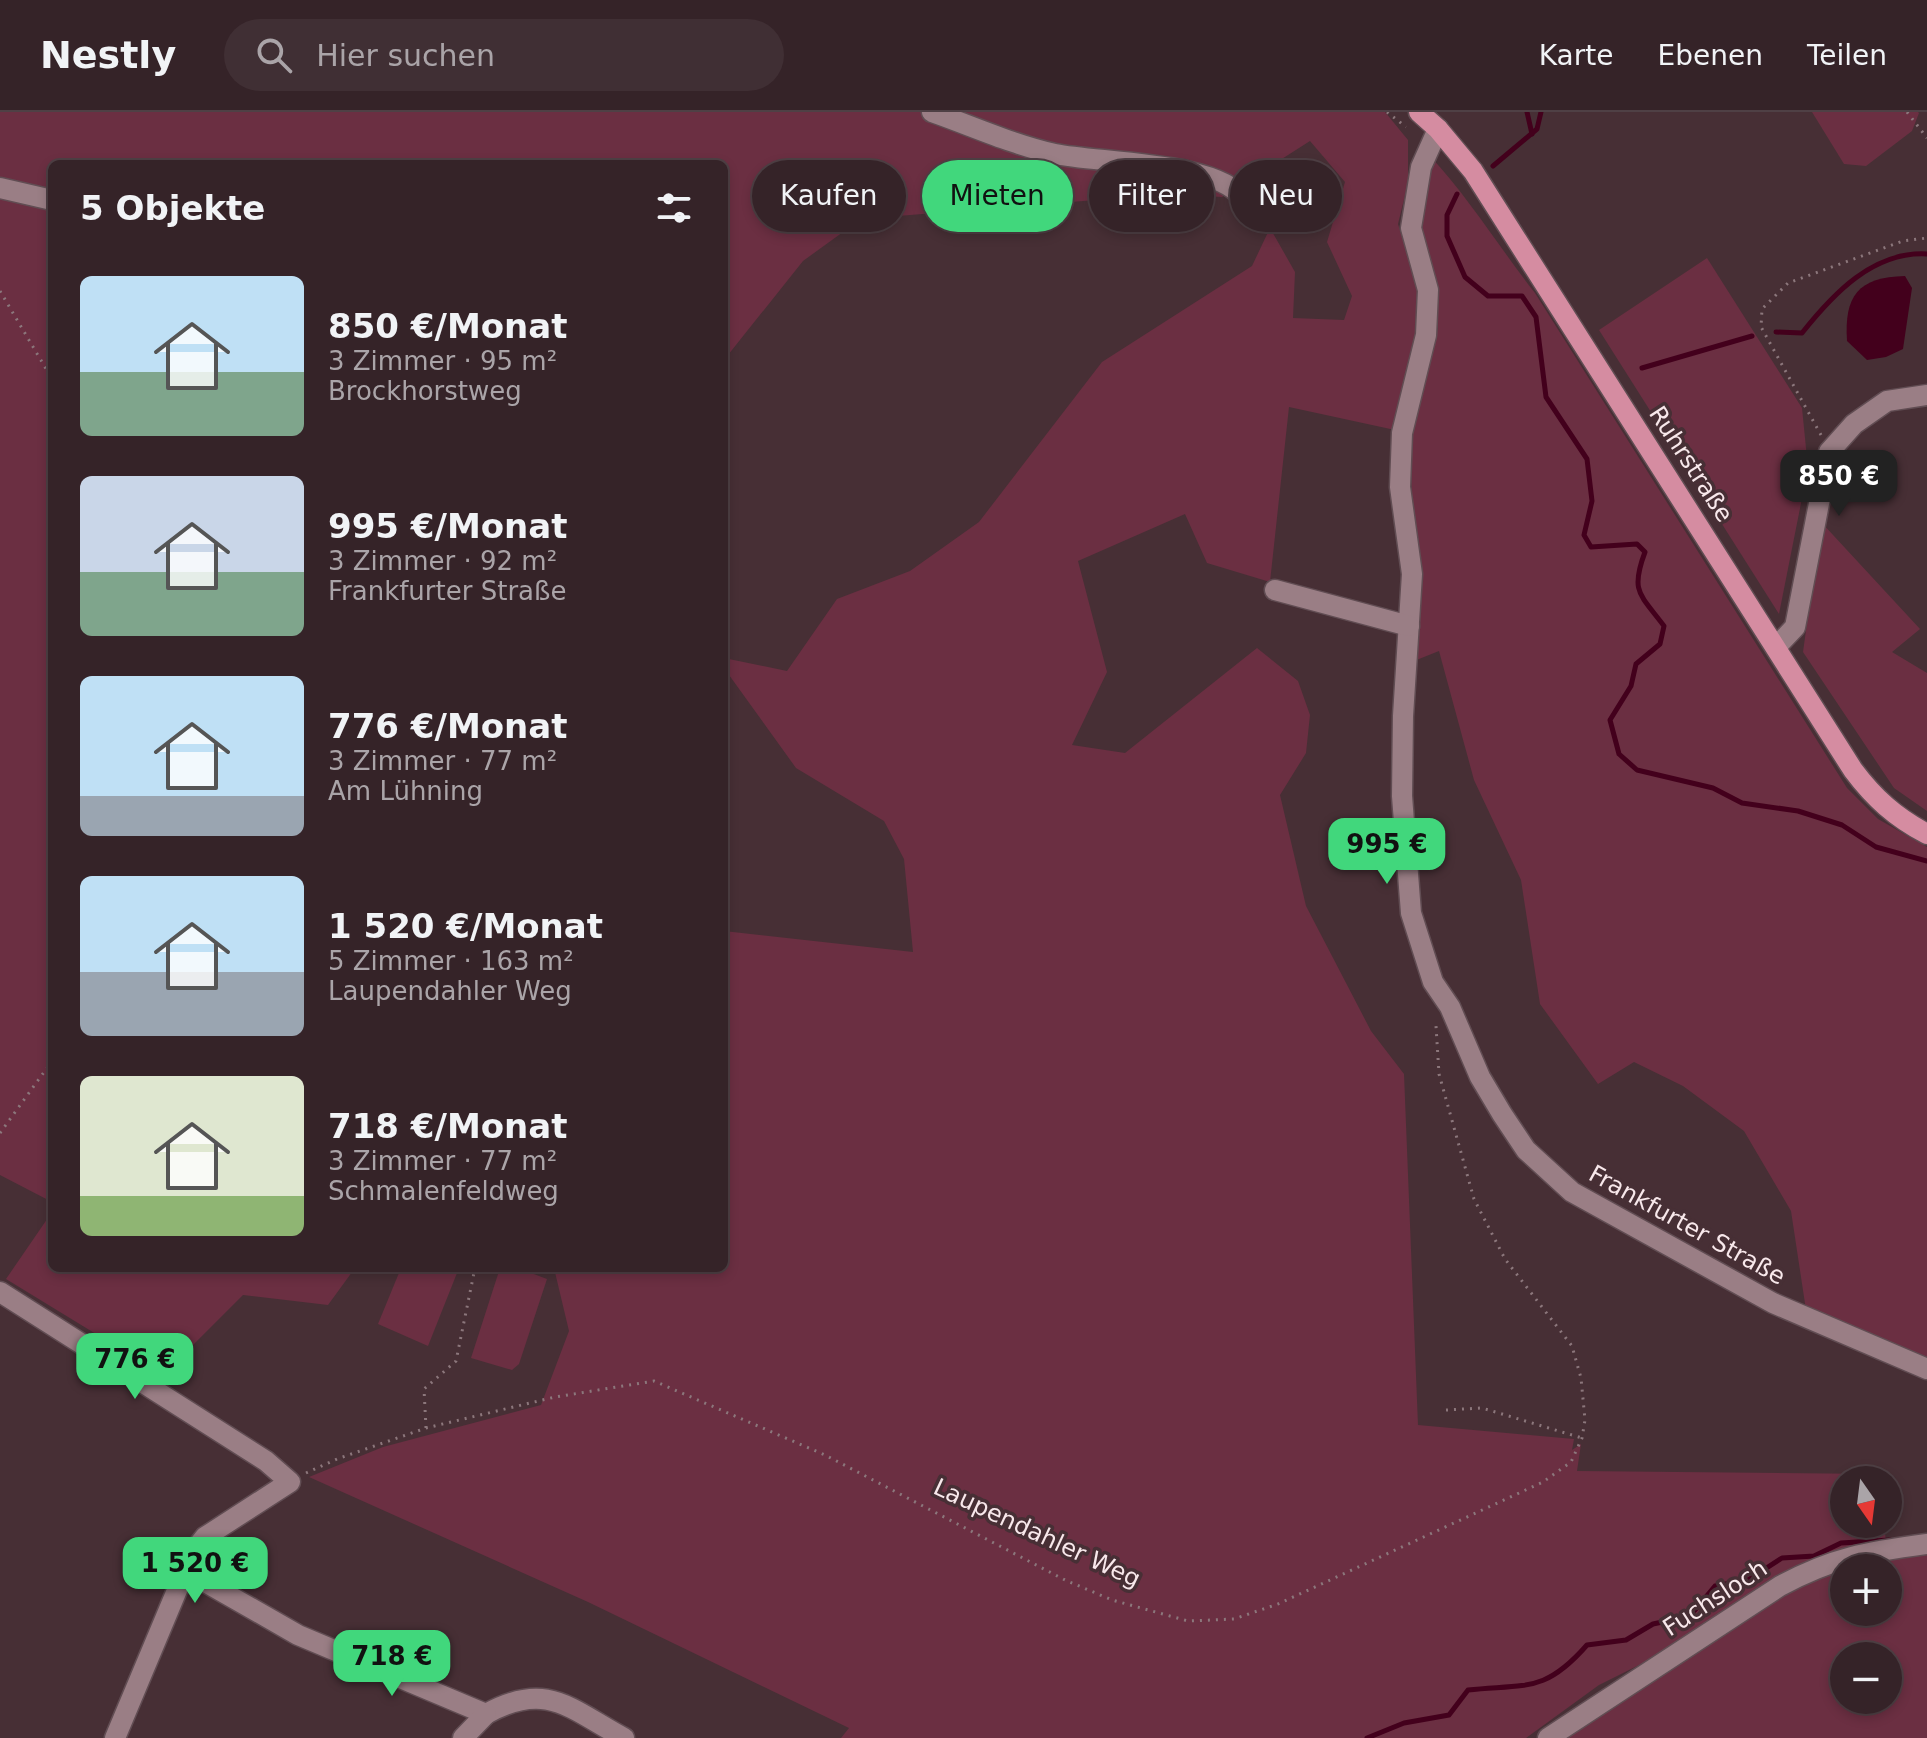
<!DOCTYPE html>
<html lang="de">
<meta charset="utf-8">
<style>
:root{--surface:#352328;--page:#402f34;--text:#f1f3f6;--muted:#aaa4a8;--line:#4f4045;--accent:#41d77c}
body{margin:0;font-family:"DejaVu Sans",sans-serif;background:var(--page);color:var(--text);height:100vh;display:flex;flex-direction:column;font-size:30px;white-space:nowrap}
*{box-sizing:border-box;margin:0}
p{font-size:26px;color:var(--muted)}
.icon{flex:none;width:44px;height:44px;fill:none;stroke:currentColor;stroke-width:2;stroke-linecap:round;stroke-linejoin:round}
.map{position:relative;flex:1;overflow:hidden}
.details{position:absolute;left:48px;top:48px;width:680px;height:1112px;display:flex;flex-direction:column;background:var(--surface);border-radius:12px;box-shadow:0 4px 12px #0003,0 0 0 2px var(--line)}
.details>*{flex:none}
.banner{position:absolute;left:752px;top:48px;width:760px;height:72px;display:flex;gap:16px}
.needle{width:52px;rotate:166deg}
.tools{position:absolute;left:1830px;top:1354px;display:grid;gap:16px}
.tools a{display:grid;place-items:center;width:72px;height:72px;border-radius:50%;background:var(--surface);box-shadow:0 4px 12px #0003,0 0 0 2px var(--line);font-size:40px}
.price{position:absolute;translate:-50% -68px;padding:0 18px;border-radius:16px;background:var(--accent);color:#111;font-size:26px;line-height:52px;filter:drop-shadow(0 2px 4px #0008)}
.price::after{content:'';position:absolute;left:50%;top:48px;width:24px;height:18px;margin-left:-12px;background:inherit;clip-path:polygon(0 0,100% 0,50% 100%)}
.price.active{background:#222;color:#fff}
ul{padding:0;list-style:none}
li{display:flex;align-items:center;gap:24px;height:200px;padding:0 32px}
li span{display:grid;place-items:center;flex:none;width:224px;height:160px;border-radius:12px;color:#555}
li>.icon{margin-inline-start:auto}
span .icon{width:96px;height:96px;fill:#fffc;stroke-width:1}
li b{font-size:34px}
h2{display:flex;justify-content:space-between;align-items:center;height:96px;padding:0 32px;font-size:34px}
.pill{padding:0 28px;border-radius:36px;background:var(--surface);box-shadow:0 4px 12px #0003,0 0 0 2px var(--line);font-size:28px;line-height:72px}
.pill.active{background:var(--accent);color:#111}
header{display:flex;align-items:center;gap:48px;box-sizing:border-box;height:112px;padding:0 40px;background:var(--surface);border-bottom:2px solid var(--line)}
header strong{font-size:38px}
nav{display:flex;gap:44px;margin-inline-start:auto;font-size:28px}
.search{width:560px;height:72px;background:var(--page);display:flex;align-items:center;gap:20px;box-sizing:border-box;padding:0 28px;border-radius:44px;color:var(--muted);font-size:30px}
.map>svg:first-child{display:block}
</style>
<header>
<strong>Nestly</strong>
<div class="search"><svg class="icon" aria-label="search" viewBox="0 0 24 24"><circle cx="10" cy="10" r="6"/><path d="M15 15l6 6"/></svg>Hier suchen</div>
<nav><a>Karte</a><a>Ebenen</a><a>Teilen</a></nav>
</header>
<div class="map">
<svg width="1927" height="1626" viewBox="0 0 1927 1626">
<rect width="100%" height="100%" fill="#472f35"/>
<g fill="#6b2f42" fill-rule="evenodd">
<path d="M0,0h1385l23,28v43l-10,41 20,65v39l-23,102 -106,-23 -19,175 -63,-19 -22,-49 -107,47 29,111 -35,73 53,8 132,-105 41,33 12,34 -4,38 -26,42 26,111 65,125 33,43 14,351 156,14 -2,11 9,-6 -4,27 301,3 1,6h-35v44h40l2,18 -287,143 -73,53h-685l8,-10 -261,-126 -279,-125 74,-30 158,-42 28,-74 -15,-63h170v-337l189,21 -9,-93 -20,-38 -88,-53 -72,-100v-10l63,13 50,-72 73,-28 69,-49 123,-160 150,-96 18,-38 25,44 -2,46 51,2 8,-24 -25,-54 18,-60 -35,-41 -88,56 -53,-3 -308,25 -58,42 -79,99v-196h-672v1038l-52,-27z"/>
<path d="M1812,0h106l1,1 -7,18 -46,35 -22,-2z"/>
<path d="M1430,44c39,42 69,91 105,137l312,495 31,31 49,28v517l-121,-54 -15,-99 -47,-80 -61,-45 -49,-24 -36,22 -58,-80 -19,-124 -47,-100 -35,-129 -25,10 8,-88 -10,-71 -2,-61 28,-113 -3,-43 -16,-58z"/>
<path d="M1707,146l95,150 6,60 -29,146 -180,-284z"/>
<path d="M1821,410l99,107 -28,23 35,21v138l-33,-23 -91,-136z"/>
<path d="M52,1100v56h303l-27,37 -85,-10 -80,80 -157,-96z"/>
<path d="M401,1156h58l-31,78 -50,-22z"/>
<path d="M500,1156h18l29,11 -28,85 -7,6 -41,-12z"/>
<path d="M1927,1440v186h-370l225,-146 76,-34zM1844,1456h44v44h-44zM1844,1544h44v44h-44z"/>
</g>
<path fill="#43001c" d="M1905,164l7,12 -9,61 -17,8 -19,3 -20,-19c-3,-45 11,-64 58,-65z"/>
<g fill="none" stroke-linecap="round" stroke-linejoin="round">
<g stroke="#43001c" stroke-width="5">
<path d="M1527,0l5,22"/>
<path d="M1493,54l44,-37 4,-17"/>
<path d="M1457,82l-10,21v21l18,41 23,19h34l14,21 10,80 41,62 5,42 -8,34 7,12 46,-3 8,8c-15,40 -5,42 19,74l-4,18 -24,20 -5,22 -21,34 9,34 18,16 76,18 29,15 56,8 44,14 34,22 51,14"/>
<path d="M1776,220l26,1c31,-39 71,-82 125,-79"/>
<path d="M1642,256l110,-32"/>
<path d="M1367,1626l37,-15 45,-8 19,-25c59,-6 77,3 119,-45l39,-5 27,-16 37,-8 25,-30 33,-6 34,-22 32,-2 27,-13 49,-3"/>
</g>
<g stroke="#614d53" stroke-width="23">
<g id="minor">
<path d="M932,0c40,14 82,33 123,42 44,9 165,8 188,45"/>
<path d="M1438,17l-17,38 -10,61 17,62 -2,45 -24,98 -2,54 12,87 -9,142 -1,80 9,117 22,69 17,25 30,70 22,37 24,36 46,42 201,111 154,66"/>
<path d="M0,76l52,12"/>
<path d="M1275,478l134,36"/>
<path d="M1777,534l18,-19 34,-175 25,-28 33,-23 40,-6"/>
<path d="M0,1180l266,169 24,21 -85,55 -12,15 -78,186"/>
<path d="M186,1459l112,64 188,79c61,-34 84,-5 138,24"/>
<path d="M463,1626l23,-24"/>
<path d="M1548,1626l232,-152c54,-29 87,-34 147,-42"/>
</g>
</g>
<g stroke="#614d53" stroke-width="23">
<path id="major" d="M1419,0l19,17 35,42 380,599c21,28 42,47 74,64"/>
</g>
<g stroke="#8c777c" stroke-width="3" stroke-dasharray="2 6" stroke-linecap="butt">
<path d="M1387,0l19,15"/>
<path d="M1907,0l20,26"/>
<path d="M0,179l52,88"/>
<path d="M1821,323l-60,-108 1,-18 26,-26 115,-42 24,-3"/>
<path d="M0,1021l52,-72"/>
<path d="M1446,1298l36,-2 100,30"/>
<path d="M426,1316l-2,-39 32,-28 19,-93"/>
<path d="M306,1361l31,-14 89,-31 129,-31 99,-16 171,74 240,125 47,20 76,21 46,-2 44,-15 265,-122 28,-20 11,-24 3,-18 -4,-42 -9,-32 -67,-87 -31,-60 -35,-125 -3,-48"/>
</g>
<use href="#minor" stroke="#9a7e85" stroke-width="20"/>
<use href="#major" stroke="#d58ca1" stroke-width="20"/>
</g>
<g text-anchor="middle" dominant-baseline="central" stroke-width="7" stroke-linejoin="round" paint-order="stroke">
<g font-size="24" fill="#f8e8eb" stroke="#472f35">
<text transform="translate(1691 352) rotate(57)">Ruhrstraße</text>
<text transform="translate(1687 1113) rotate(29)">Frankfurter Straße</text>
<text transform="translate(1037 1421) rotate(25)">Laupendahler Weg</text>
<text transform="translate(1715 1486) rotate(-33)">Fuchsloch</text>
</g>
</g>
</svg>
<div class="tools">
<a><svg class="needle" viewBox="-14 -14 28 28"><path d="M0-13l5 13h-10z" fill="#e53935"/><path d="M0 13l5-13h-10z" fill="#aaa4a8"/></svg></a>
<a>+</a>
<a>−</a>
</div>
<b class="price active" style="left:1839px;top:406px">850 €</b>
<b class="price" style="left:1387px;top:774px">995 €</b>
<b class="price" style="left:135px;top:1289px">776 €</b>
<b class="price" style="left:195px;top:1493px">1 520 €</b>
<b class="price" style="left:392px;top:1586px">718 €</b>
<div class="banner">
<a class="pill">Kaufen</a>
<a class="pill active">Mieten</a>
<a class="pill">Filter</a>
<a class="pill">Neu</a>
</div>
<section class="details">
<h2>5 Objekte<svg class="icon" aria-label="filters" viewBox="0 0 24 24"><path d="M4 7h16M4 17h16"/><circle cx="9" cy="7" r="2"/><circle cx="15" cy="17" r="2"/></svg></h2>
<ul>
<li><span style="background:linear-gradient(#bfe0f5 60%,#7fa58c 0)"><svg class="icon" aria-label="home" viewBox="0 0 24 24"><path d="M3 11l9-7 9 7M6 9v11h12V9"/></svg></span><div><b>850 €/Monat</b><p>3 Zimmer · 95 m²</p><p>Brockhorstweg</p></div></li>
<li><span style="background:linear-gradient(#c9d6e8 60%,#7fa58c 0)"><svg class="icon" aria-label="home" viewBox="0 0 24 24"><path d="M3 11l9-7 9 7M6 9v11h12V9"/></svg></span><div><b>995 €/Monat</b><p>3 Zimmer · 92 m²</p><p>Frankfurter Straße</p></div></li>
<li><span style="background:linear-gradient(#bfe0f5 75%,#9aa5b1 0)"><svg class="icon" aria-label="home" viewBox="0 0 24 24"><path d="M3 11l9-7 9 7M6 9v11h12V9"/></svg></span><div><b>776 €/Monat</b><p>3 Zimmer · 77 m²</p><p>Am Lühning</p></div></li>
<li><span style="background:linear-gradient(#bfe0f5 60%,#9aa5b1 0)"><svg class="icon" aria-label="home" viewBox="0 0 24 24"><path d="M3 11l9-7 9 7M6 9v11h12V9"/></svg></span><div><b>1 520 €/Monat</b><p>5 Zimmer · 163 m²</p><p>Laupendahler Weg</p></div></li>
<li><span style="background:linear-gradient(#dfe7d0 75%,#8fb573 0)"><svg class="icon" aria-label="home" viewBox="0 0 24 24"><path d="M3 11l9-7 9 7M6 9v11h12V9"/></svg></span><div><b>718 €/Monat</b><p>3 Zimmer · 77 m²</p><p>Schmalenfeldweg</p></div></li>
</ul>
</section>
</div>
